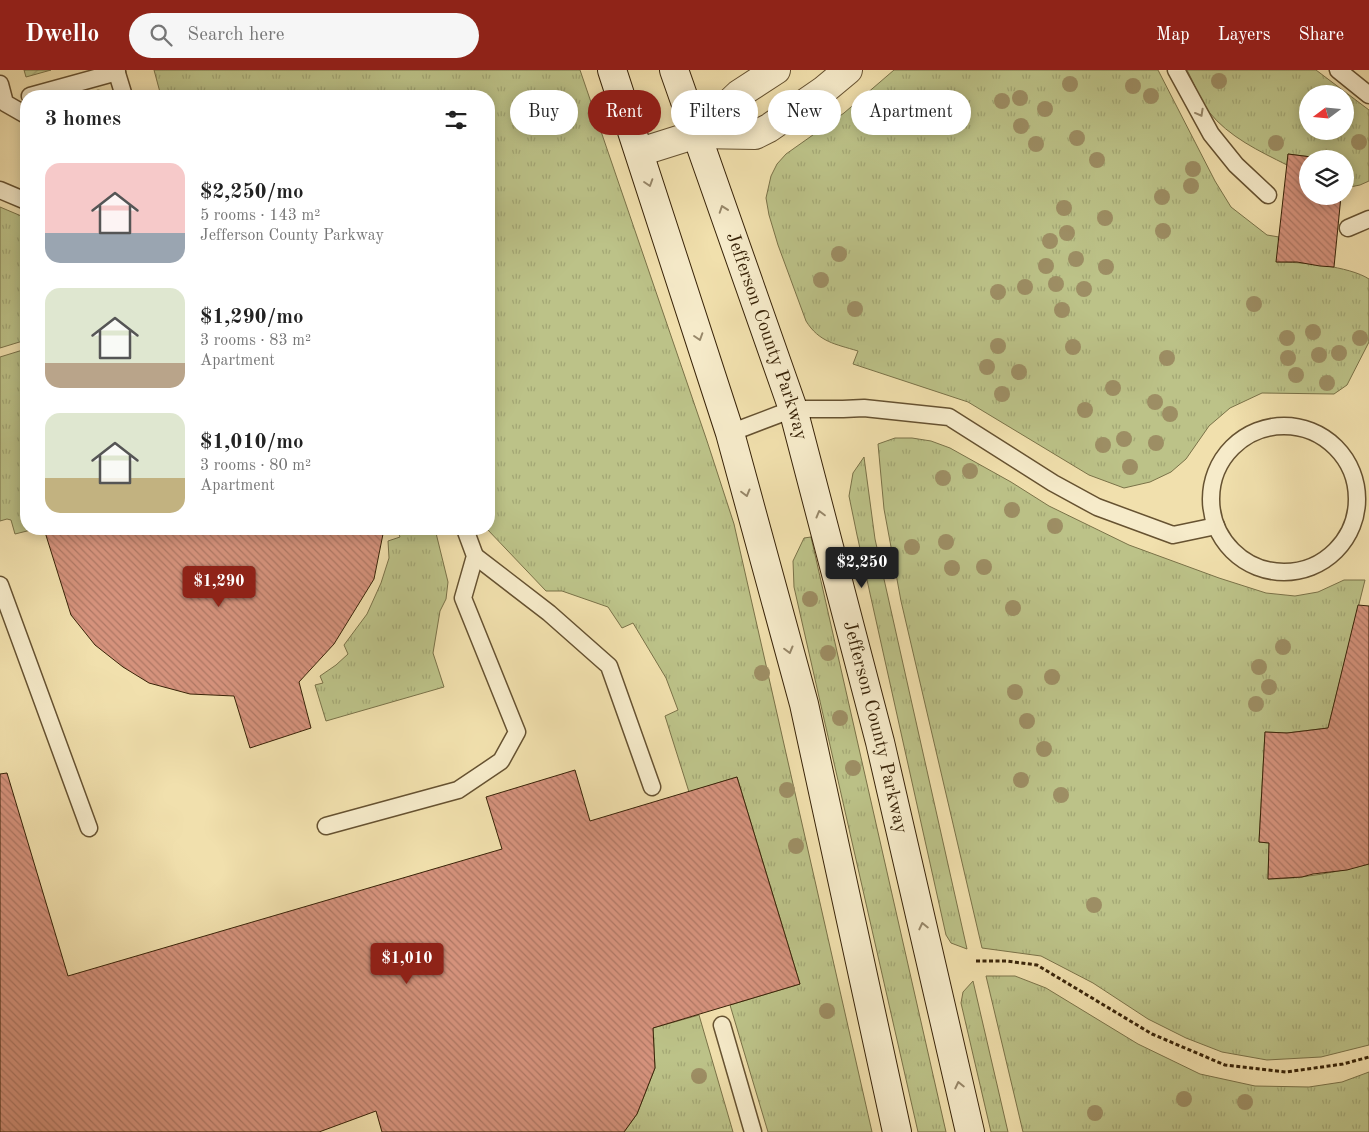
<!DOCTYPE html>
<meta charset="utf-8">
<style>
:root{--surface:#fff;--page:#f6f6f6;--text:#222;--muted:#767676;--accent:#8f2418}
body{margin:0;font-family:"Old Standard TT",serif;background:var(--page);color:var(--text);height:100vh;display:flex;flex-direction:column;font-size:19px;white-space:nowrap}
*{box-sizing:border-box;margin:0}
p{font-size:16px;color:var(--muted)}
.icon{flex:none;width:28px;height:28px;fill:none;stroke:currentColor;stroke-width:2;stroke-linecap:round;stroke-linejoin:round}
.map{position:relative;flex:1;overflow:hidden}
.panel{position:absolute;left:20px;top:20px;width:475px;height:445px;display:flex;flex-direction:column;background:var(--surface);border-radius:20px;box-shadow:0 2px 12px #0003}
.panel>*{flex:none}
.banner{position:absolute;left:510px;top:20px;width:475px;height:45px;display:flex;gap:10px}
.needle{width:32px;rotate:254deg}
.tools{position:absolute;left:1299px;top:15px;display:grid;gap:10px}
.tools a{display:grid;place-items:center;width:55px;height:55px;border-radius:50%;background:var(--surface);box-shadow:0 2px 12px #0003;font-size:25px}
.price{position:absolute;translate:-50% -42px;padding:0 11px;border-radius:5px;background:var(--accent);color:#fff;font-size:16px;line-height:32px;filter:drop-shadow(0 1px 2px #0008)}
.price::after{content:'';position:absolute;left:50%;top:30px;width:15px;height:11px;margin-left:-8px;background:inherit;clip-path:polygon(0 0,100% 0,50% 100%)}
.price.selected{background:#222;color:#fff}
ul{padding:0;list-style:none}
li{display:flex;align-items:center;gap:15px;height:125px;padding:0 25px}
li span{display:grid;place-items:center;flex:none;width:140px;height:100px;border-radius:15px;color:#555}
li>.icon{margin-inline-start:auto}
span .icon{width:60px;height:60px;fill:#fffc;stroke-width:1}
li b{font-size:21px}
h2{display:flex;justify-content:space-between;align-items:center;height:60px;padding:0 25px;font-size:21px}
.tag{padding:0 18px;border-radius:22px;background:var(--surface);box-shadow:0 2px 12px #0003;font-size:18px;line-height:45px}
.tag.selected{background:var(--accent);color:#fff}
header{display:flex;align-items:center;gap:30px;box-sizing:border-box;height:70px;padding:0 25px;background:var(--accent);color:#fff}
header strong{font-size:24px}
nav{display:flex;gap:28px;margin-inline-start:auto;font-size:18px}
.search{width:350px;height:45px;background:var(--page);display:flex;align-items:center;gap:12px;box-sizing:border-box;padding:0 18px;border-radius:28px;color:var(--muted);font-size:19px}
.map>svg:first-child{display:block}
</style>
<header>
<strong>Dwello</strong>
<div class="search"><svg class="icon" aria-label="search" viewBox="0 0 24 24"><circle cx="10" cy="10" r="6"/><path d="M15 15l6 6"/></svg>Search here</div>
<nav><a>Map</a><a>Layers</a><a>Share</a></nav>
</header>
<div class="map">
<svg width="1369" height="1062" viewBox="0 0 1369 1062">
<defs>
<pattern id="grass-tufts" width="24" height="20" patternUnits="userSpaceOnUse" patternTransform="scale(1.25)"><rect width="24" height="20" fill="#bcc288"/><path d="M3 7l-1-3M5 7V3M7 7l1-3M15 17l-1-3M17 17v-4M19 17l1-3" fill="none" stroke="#a2a674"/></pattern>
<pattern id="garden-furrows" width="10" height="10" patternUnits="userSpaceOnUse" patternTransform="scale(1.25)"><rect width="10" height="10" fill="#bcc288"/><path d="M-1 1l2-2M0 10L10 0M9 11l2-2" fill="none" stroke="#a2a674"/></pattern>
<pattern id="building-back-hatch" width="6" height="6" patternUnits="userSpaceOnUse" patternTransform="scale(1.25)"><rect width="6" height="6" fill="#d5927c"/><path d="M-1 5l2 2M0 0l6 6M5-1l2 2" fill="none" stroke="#ae7764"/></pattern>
</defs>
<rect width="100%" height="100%" fill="#f1e0ad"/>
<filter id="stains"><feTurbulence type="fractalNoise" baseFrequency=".004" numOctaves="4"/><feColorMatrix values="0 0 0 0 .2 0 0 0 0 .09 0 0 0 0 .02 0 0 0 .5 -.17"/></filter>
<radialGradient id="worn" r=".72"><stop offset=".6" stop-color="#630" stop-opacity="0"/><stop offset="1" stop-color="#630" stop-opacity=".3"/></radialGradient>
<g fill="url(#grass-tufts)" stroke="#7a7248" fill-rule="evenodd">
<path d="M154,0h426l127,371 27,83 138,608h-104l-38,-127 70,-21 -63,-207 -48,15 -24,-76 13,-6 -12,-32 -33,-55 -11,5 -14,-21 -46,-16h-16l-59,-62h2v-433h-328z"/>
<path d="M894,0h264l57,111 16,26 36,28 12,2 -2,25c24,0 72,4 92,17v63l-22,43 -13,9 -72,-1 -32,15 -21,18 -23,33 -15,13 -21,10 -26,6 -35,-13 -121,-73 -115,-38 5,-13c-23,-7 -39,-9 -52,-30l-28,-76 -9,-30 -3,-17 5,-22 6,-12 9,-10 58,-41z"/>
<path d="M1187,0h129l53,40v71l-9,4 -15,3v-29h-18l-39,-5 -1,11c-28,-14 -58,-28 -78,-53 -9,-12 -15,-29 -22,-42zM1308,24h37v37h-37z"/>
<path d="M0,137l26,11v122l-26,8z"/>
<path d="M26,279v180h9l-20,5 -4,-14 -4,-1 -7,2v-164z"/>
<path d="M895,368h17l19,3 19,7 61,34 38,24 80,39 90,33 47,15 29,3 23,-4 26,-12h21l-37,148 -41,5 -22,-1 -6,110 10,1 -1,36c33,0 69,-7 101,-15v181l-48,12 -54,3 -45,-8 -36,-14 -38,-19 -55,-36 -52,-27 -59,-8 -81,-347 -17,-92 -6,-65z"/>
<path d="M864,387l11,82 92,410 -16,-6 -5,-8 -89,-400 -8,-39 4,-23z"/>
<path d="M397,459h38l13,53 -2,17 -6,12 -7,42 11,34 -118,34 -11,-36 8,-2 -3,-7 16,-11 12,-11 -4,-9 23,-31 14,-31 8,-25 -1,-17 12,-4z"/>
<path d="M811,467l135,595h-28l-124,-545 -1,-26 11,-23z"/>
<path d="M986,906h29l31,12 92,56 62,30 55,12 54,1 33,-5 27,-10v60h-346z"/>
<path d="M973,911l35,151h-17l-30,-129 2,-11z"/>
<path d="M699,945l34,117h-109l13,-18 18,-46 -2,-40z"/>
</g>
<g fill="url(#garden-furrows)" stroke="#7a7248">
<path d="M24,0h27l-25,7z"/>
<path d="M98,20l5,1 5,5h-30z"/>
</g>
<g fill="url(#building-back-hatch)" stroke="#382308">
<path d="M1288,84l39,5h-19v37h33l-7,71 -14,-1 -23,-4h-21z"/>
<path d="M44,459h340l-10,50 -40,65 -35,38 12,46 -61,20 -16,-52 -44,-2 -41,-11 -26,-16 -28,-22 -24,-30z"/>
<path d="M1358,535l11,1v258l-22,6 -34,4 -11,3 -34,2 1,-36 -10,-1 6,-110 22,1 41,-5z"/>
<path d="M575,700l15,51 147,-44 63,207 -147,44 2,40 -18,46 -13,18h-242l-6,-21 -57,21h-319v-358l7,-1 61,203 434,-127 -16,-52z"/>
</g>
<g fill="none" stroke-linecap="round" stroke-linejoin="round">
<g stroke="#665231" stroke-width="19">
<g id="lane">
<path d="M116,0l8,26"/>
<path d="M1176,0l35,64 25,31 32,30"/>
<path d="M1338,0l31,25"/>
<path d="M0,14l5,19 21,12"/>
<path d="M30,26l87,-24"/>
<path d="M0,120l26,11"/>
<path d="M1348,158l21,-9"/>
<circle cx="1284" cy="429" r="73"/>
<path d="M730,363l63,-24h50l21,-1 85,9 104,66 44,24 76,28 43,-9"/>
<path d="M475,486l74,57 60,53 43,121"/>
<path d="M0,515l89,243"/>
<path d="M326,756l132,-36 43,-29 16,-29 -54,-134 12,-42 -10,-27"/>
<path d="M722,955l31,107"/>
</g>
</g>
<g stroke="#665231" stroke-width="30">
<g id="street">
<path d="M697,64l42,-40 37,-24"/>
<path d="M640,82l57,-18 58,1 14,-7 55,-38 24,-20"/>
</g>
</g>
<g stroke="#382308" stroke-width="30">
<g id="secondary">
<path d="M612,0l118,363 74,271 93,428"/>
<path id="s1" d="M674,0l119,339 87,333 90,390"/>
</g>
</g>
<path stroke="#382308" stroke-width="3" stroke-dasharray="4 2.5" stroke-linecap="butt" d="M976,891h30l31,4 115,69 73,31 61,7 57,-8 26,-7"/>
<use href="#lane" stroke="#f6ebca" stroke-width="16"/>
<use href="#street" stroke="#f6ebca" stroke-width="28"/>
<use href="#secondary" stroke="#f6ebca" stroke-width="28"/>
</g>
<g fill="#9d8e64">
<circle cx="1219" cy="11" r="8"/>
<circle cx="1070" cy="14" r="8"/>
<circle cx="1133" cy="16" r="8"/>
<circle cx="1151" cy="26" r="8"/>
<circle cx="1020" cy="28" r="8"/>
<circle cx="878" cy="31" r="8"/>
<circle cx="1002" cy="31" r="8"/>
<circle cx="1045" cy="39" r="8"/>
<circle cx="1021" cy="56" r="8"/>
<circle cx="1077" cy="68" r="8"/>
<circle cx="1359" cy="72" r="8"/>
<circle cx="1276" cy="73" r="8"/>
<circle cx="1036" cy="74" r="8"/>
<circle cx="1097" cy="90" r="8"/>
<circle cx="1193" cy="99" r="8"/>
<circle cx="1191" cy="116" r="8"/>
<circle cx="1162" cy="127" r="8"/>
<circle cx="1064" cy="138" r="8"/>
<circle cx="1105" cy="148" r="8"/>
<circle cx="1163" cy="161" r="8"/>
<circle cx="1067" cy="163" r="8"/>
<circle cx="1050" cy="171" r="8"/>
<circle cx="839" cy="184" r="8"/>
<circle cx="1076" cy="189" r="8"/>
<circle cx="1046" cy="196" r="8"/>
<circle cx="1106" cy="197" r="8"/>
<circle cx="821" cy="210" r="8"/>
<circle cx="1056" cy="214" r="8"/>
<circle cx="1025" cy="217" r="8"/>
<circle cx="1084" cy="219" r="8"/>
<circle cx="998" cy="222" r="8"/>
<circle cx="1254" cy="234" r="8"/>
<circle cx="855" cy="239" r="8"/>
<circle cx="1062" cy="240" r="8"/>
<circle cx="1313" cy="262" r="8"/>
<circle cx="1287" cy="268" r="8"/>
<circle cx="1360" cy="268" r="8"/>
<circle cx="998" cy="276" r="8"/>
<circle cx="1073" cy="277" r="8"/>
<circle cx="1339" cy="283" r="8"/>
<circle cx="1319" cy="285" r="8"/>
<circle cx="1167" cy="288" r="8"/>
<circle cx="1288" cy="288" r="8"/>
<circle cx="987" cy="297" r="8"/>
<circle cx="1019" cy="302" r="8"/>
<circle cx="1296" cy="305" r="8"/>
<circle cx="1327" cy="313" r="8"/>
<circle cx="1113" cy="318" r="8"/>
<circle cx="1002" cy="324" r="8"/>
<circle cx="1155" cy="332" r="8"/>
<circle cx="1085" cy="340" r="8"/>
<circle cx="1170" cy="344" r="8"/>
<circle cx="1124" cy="369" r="8"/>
<circle cx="1156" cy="373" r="8"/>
<circle cx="1103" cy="375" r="8"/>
<circle cx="1130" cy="397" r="8"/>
<circle cx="970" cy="401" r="8"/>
<circle cx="943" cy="408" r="8"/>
<circle cx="1012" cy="440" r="8"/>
<circle cx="1055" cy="456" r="8"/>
<circle cx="946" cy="472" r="8"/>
<circle cx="912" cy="477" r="8"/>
<circle cx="984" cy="497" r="8"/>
<circle cx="952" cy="498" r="8"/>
<circle cx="810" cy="529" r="8"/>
<circle cx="1013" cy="538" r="8"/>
<circle cx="1283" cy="577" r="8"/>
<circle cx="828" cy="583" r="8"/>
<circle cx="1259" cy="597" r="8"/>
<circle cx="762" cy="603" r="8"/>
<circle cx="1052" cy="607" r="8"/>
<circle cx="1269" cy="617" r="8"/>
<circle cx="1015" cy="622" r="8"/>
<circle cx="1256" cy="634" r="8"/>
<circle cx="840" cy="648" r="8"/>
<circle cx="1027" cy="651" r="8"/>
<circle cx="1044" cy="679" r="8"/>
<circle cx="853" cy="698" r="8"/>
<circle cx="1021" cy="710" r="8"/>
<circle cx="787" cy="720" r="8"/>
<circle cx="1061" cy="725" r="8"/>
<circle cx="796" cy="776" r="8"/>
<circle cx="1094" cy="835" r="8"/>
<circle cx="827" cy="941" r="8"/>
<circle cx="699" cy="1006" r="8"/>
<circle cx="1184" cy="1029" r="8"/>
<circle cx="1245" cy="1032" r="8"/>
<circle cx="1095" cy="1043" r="8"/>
</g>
<defs><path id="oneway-chevron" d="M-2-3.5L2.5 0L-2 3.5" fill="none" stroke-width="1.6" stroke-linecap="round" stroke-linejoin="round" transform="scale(1.25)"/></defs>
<g stroke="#978769">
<use href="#oneway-chevron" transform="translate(1200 43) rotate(61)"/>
<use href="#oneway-chevron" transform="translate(649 113) rotate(72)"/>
<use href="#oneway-chevron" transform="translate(723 139) rotate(-109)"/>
<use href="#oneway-chevron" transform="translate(699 267) rotate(72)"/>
<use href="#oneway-chevron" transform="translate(746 423) rotate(75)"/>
<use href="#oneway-chevron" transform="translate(820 444) rotate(-105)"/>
<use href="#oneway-chevron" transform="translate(789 580) rotate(75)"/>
<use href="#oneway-chevron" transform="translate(923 856) rotate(-103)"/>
<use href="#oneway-chevron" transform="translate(959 1015) rotate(-103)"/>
</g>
<g text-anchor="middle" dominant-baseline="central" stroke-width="4" stroke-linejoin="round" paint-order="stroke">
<g font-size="19" fill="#382308" stroke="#f6ebca">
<text stroke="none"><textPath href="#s1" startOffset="282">Jefferson County Parkway</textPath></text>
<text stroke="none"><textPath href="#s1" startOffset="688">Jefferson County Parkway</textPath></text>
</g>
</g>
<rect width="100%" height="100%" filter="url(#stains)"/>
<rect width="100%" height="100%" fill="url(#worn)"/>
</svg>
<div class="tools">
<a><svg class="needle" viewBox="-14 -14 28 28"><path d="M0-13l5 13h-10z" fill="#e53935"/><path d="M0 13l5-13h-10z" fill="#767676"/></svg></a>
<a><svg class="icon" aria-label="layers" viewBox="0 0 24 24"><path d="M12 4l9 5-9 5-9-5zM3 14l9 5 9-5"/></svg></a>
</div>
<b class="price selected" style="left:862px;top:519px">$2,250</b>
<b class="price" style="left:219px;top:538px">$1,290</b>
<b class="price" style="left:407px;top:915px">$1,010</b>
<div class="banner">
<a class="tag">Buy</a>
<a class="tag selected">Rent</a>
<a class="tag">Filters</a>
<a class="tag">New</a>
<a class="tag">Apartment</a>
</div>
<section class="panel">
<h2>3 homes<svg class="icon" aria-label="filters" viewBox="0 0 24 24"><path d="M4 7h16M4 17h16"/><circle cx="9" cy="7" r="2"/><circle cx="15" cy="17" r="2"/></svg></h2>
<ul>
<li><span style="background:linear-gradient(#f6c9c9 70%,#9aa5b1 0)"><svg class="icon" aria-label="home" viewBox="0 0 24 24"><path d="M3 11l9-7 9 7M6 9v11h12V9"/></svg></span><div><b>$2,250/mo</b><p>5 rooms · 143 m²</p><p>Jefferson County Parkway</p></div></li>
<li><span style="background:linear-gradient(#dfe7d0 75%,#b9a48a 0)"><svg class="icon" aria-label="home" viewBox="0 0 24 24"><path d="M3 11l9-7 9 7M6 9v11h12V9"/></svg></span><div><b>$1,290/mo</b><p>3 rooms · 83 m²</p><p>Apartment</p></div></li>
<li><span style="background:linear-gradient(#dfe7d0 65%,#c2b280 0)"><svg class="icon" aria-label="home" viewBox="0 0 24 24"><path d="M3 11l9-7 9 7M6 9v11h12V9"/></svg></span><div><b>$1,010/mo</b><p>3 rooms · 80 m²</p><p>Apartment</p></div></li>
</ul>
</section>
</div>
